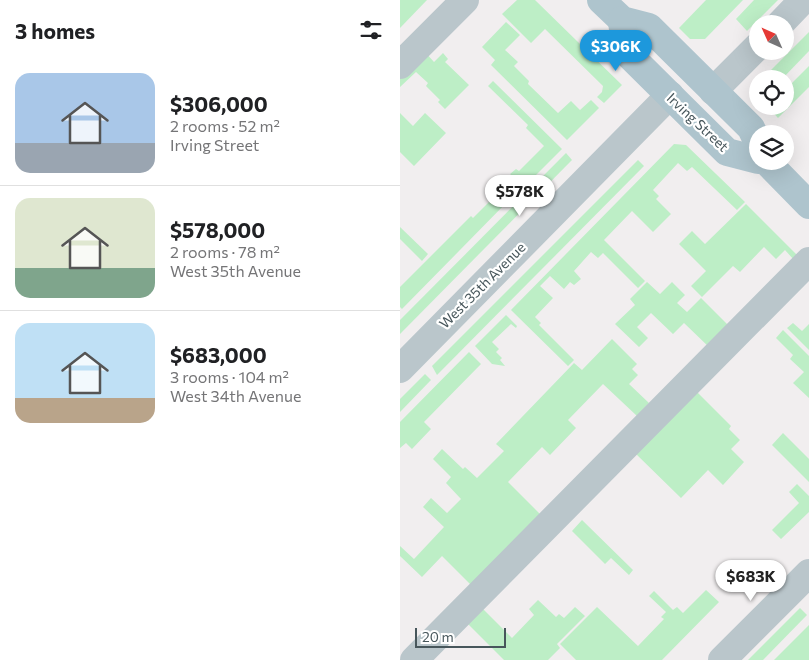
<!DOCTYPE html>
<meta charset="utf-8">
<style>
:root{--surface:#fff;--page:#f6f6f6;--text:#202124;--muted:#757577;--line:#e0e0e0;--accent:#1d98dc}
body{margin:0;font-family:Commissioner,sans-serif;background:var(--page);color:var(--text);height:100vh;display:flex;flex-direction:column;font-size:19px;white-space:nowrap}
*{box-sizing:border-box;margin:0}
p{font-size:16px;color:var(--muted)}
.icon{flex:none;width:28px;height:28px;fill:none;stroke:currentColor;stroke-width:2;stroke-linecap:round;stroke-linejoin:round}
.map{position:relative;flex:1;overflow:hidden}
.details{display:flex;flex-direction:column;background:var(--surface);width:400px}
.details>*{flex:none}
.needle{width:32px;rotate:315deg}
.controls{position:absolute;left:349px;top:15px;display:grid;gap:10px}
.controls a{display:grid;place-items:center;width:45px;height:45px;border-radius:50%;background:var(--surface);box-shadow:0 5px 20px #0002;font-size:25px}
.scale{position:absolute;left:15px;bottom:12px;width:91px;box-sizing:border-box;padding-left:5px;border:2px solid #47565b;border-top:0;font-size:14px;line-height:18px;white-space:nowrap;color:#47565b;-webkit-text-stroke:4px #fff;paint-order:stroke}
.price{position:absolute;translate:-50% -42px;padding:0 11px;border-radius:18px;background:#fff;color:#222;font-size:16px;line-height:32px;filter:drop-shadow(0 1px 2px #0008)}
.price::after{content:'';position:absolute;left:50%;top:30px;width:15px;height:11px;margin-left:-8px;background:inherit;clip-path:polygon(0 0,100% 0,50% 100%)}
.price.on{background:var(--accent);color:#fff}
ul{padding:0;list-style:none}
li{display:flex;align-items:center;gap:15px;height:125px;padding:0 15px}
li+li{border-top:1px solid var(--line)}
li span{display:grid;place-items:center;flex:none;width:140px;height:100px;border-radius:15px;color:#555}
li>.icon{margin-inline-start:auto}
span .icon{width:60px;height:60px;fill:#fffc;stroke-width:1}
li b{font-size:21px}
h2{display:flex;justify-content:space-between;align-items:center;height:60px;padding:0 15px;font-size:21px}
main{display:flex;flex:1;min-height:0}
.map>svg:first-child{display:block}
</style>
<main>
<section class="details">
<h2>3 homes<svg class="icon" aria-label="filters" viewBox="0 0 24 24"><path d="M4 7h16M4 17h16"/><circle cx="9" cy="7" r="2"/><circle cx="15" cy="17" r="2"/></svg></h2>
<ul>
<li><span style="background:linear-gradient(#a9c7e8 70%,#9aa5b1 0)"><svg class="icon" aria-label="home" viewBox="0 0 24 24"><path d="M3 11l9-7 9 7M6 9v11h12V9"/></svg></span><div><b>$306,000</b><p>2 rooms · 52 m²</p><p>Irving Street</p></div></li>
<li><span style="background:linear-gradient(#dfe7d0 70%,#7fa58c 0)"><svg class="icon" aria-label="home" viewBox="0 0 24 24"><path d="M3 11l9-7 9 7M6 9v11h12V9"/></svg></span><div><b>$578,000</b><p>2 rooms · 78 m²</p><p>West 35th Avenue</p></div></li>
<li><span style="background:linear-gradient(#bfe0f5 75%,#b9a48a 0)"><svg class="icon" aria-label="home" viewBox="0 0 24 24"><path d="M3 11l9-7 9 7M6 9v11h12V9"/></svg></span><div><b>$683,000</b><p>3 rooms · 104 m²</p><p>West 34th Avenue</p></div></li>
</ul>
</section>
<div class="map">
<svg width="409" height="660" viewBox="0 0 409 660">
<rect width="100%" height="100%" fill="#f1eeef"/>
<g fill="#bdeec6">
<path d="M0,0h27l-27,28z"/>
<path d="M117,0h18l87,85 -18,18 -7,-6 5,-5 1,-6 -58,-57 -14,14 -29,-29z"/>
<path d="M306,0h37l-38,39h-15l-11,-11z"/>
<path d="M354,0h24l-31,31 -11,-12z"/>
<path d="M106,22l14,13 -15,15 13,12 -4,4 15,15 -1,3 30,29 13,-12 9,9 11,-10 8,8 -32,32 -76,-75 4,-5 -13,-13z"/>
<path d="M409,32v19l-27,28h-20z"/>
<path d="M25,52l9,10 9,-9 5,6 -3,3 24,23 -24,24 -7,-7 2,-2 -14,-14 2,-3 -12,-11 -16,15v-10z"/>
<path d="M409,66v21l-31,31 -10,-11 17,-1v-16z"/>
<path d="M93,81l69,68 -38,38 -14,-13 6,-5 3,2 25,-25 -18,-18 2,-3 -40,-39z"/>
<path d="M0,113l13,13 12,-13 21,20 -32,33 -14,-14z"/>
<path d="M274,144l12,1 59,57 -8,8 -45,-43 -5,4 -9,-8 -25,27 6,6 -3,3 15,15 -18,18 -21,-21 -28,29 41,41 -7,7 -35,-35 -5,5 -7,-6 -17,19 7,8 -7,6 -4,-3 -6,7 -14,-13 -10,10 13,12 -18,19 6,6 -2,2 35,35 -6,6 -57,-56z"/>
<path d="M166,153l6,7 -172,174v-14z"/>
<path d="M238,160l6,6 -207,209 -5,-9z"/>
<path d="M106,185l9,9 -113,115 -2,-2v-20l71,-71 2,2z"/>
<path d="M346,204l52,52 -4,4 -9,-10 -9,9 -12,-12 -24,25 -7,-6 -31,31 -11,-11 15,-15 -27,-27 13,-13 13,13z"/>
<path d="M0,227l28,27 -6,7 -22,-22z"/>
<path d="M247,282l13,12 12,-12 13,13 -8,8 10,9 14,-14 29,29 -20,21 -26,-25 -11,11 -22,-21 -14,14 11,11 -9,9 -24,-23 20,-19 -5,-6z"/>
<path d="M106,315l11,11 -1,2 -5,-4 -19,18 7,7 -3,3 6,6 -2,2 5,6 -13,-2 -17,-18z"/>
<path d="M393,323l9,8 7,-7v26l-22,-22z"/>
<path d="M383,330l26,26v42l-16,-15 11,-11 -14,-13 3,-4 -17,-17z"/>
<path d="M212,339l25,25 -5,5 6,6 -9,9 20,19 -12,13 -34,-32 -35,36 8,8 -26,27 -8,-8 -34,35 33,33 -69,71 -30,-30 -20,21 -22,-21v-10l14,13 30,-32 -21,-20 8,-9 16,15 14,-14 -15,-16 5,-6 -18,-18 9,-10 21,20 2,-2 12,11 27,-27 -8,-7 78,-81 8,7z"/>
<path d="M69,352l12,12 -57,58 7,7 -19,20 -6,-6 -6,5v-26z"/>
<path d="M25,374l6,6 -31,32v-13z"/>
<path d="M296,391l35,35 -2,3 11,11 -9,9 13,13 -21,23 -15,-15 -27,28 -46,-45z"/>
<path d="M383,433l26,26v23l-37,-37z"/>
<path d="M397,484l12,12v16l-28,27 -9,-9 27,-27 -10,-11z"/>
<path d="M182,520l51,50 -4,5 -18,-17 -6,6 -33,-33z"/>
<path d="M306,590l13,12 -57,58h-86l-16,-16 37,-37 41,39 26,-27 -3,-2 5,-5 -17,-16 5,-5 19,19 4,-3 6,6z"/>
<path d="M138,600l18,17 3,-3 5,4 11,-11 10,9 -28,28 3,4 -12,12h-44l-36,-36 15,-15 29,29 22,-23 -5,-6z"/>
<path d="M400,608l7,7 -44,45h-15z"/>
<path d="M409,625v35h-35z"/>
</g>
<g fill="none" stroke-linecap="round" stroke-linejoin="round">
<g stroke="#bac6cb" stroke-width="28">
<path d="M380,24l23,-24"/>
<path d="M0,65l65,-65"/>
<path d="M313,91l45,-45"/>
<path d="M0,369l270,-274"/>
<path d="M14,660l395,-399"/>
<path d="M322,660l87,-87"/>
</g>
<g stroke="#aec4cd" stroke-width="28">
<path d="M201,0l21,20 27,7 102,101 7,15"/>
<path d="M222,20l3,31 102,101 31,8"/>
<path d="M366,161l43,44"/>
</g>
</g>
<g text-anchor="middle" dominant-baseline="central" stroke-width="4.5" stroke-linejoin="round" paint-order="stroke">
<g font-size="14" fill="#47565b" stroke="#fff">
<text transform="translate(298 122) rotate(43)">Irving Street</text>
<text transform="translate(82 285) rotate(-45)">West 35th Avenue</text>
</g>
</g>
</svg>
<div class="controls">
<a><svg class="needle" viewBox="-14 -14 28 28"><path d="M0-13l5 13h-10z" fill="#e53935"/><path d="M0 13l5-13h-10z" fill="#757577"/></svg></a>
<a><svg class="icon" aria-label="locate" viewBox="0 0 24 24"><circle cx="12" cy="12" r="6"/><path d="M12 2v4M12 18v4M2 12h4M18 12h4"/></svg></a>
<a><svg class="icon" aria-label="layers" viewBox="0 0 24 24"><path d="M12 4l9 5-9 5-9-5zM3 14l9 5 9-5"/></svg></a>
</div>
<div class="scale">20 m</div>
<b class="price on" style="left:216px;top:72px">$306K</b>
<b class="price" style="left:120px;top:217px">$578K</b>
<b class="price" style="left:351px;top:602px">$683K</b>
</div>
</main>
